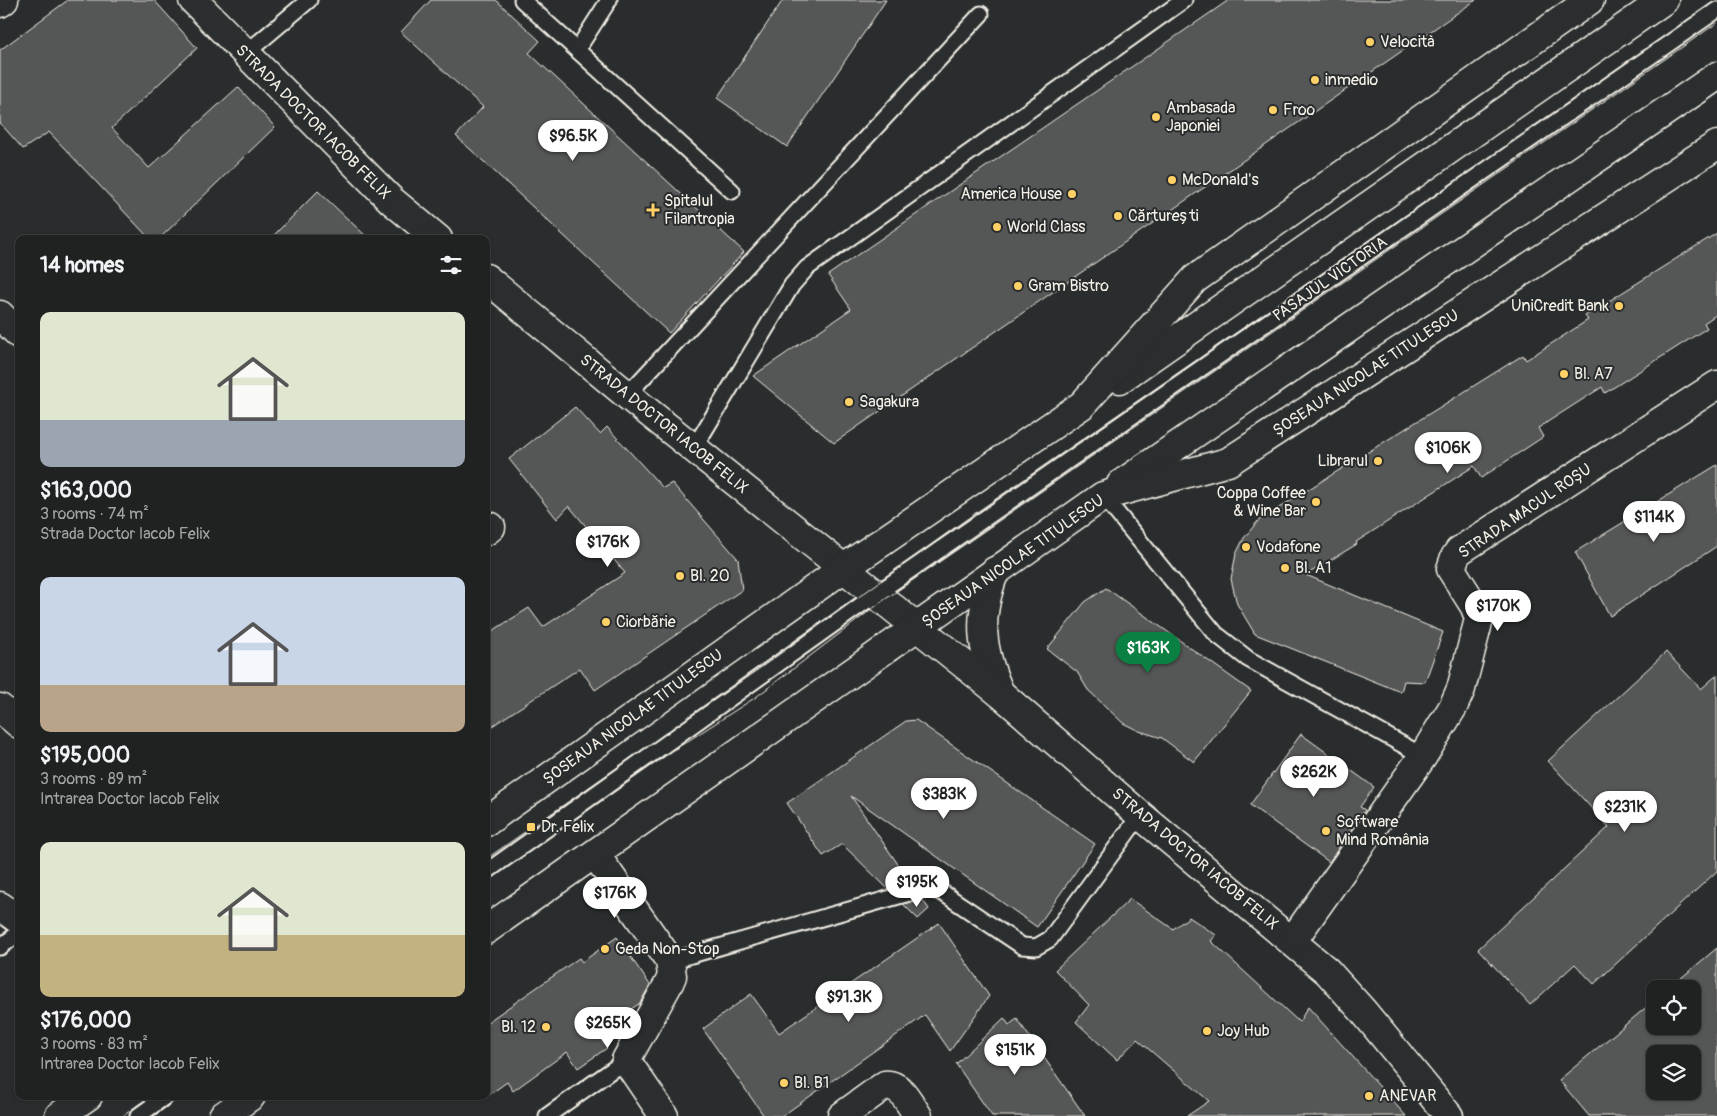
<!DOCTYPE html>
<meta charset="utf-8">
<style>
:root{--surface:#202222;--page:#2d2f2f;--text:#f1f3f6;--muted:#a2a4a5;--line:#3d3f40;--accent:#0b8043}
body{margin:0;font-family:Pangolin,sans-serif;background:var(--page);color:var(--text);height:100vh;display:flex;flex-direction:column;font-size:19px;white-space:nowrap}
*{box-sizing:border-box;margin:0}
p{font-size:16px;color:var(--muted)}
.icon{flex:none;width:28px;height:28px;fill:none;stroke:currentColor;stroke-width:2;stroke-linecap:round;stroke-linejoin:round}
.map{position:relative;flex:1;overflow:hidden}
.panel{position:absolute;left:15px;top:235px;width:475px;height:865px;display:flex;flex-direction:column;background:var(--surface);border-radius:10px;box-shadow:0 1px 4px #0004,0 0 0 1px var(--line)}
.panel>*{flex:none}
.controls{position:absolute;left:1646px;top:980px;display:grid;gap:10px}
.controls a{display:grid;place-items:center;width:55px;height:55px;border-radius:10px;background:var(--surface);box-shadow:0 1px 4px #0004,0 0 0 1px var(--line);font-size:25px}
.price{position:absolute;translate:-50% -42px;padding:0 11px;border-radius:18px;background:#fff;color:#222;font-size:16px;line-height:32px;filter:drop-shadow(0 1px 2px #0008)}
.price::after{content:'';position:absolute;left:50%;top:30px;width:15px;height:11px;margin-left:-8px;background:inherit;clip-path:polygon(0 0,100% 0,50% 100%)}
.price.active{background:var(--accent);color:#fff}
ul{padding:0;list-style:none}
li{display:grid;align-content:center;gap:10px;height:265px;padding:0 25px}
li span{display:grid;place-items:center;height:155px;border-radius:10px;color:#555}
li>.icon{margin-inline-start:auto}
span .icon{width:90px;height:90px;fill:#fffc;stroke-width:1}
li b{font-size:21px}
h2{display:flex;justify-content:space-between;align-items:center;height:60px;padding:0 25px;font-size:21px}
.map>svg:first-child{display:block}
</style>
<div class="map">
<svg width="1717" height="1116" viewBox="0 0 1717 1116">
<rect width="100%" height="100%" fill="#2a2d2e"/>
<filter id="ink" filterUnits="userSpaceOnUse"><feTurbulence type="fractalNoise" baseFrequency=".02" numOctaves="2"/><feDisplacementMap in="SourceGraphic" scale="10" xChannelSelector="R" yChannelSelector="G"/><feConvolveMatrix kernelMatrix="1 2 1 2 8 2 1 2 1" color-interpolation-filters="sRGB"/></filter>
<g filter="url(#ink)">
<g fill="#555756" stroke="#f4f1e8" fill-rule="evenodd">
<path d="M68,0h86l43,48 -85,80 37,40 89,-81 37,40 -116,112h-9l-101,-107 -26,17 -23,-26v-73z"/>
<path d="M431,0h65l44,41 -11,12 215,199 -75,81 -213,-197 27,-29 -82,-75z"/>
<path d="M783,0h103l-99,147 -70,-49z"/>
<path d="M1229,0h247l-642,443 -81,-67 98,-67 -23,-34z"/>
<path d="M318,191l51,48h-99z"/>
<path d="M1717,233v81l-13,9 3,5 -102,65 -3,-6 -64,41 5,9 -62,41 -7,-12 -118,76 1,2 -51,31 137,57 -18,50 -21,-1 -3,11 -146,-58 -18,-30 -6,-25 5,-25 8,-16 14,-17 265,-166 3,5 62,-40 -3,-4z"/>
<path d="M575,407l25,27 7,-7 56,61 9,-5 66,76 4,31 -147,100 -15,-22 -94,62v-95l43,-27 14,19 82,-54 -56,-67 -12,13 -48,-60z"/>
<path d="M1717,465v81l-107,70 -35,-64z"/>
<path d="M1106,588l145,103 -57,71 -32,-24 -23,-7 -16,-8 -35,-33 -11,-18 -30,-23 38,-47z"/>
<path d="M1666,652l35,37 16,-14v196l-123,113 -19,-20 -45,41 -52,-56 131,-122 -61,-66z"/>
<path d="M916,720l179,124 -58,83 -186,-131 60,87 -23,6 -46,-45 -19,12 -36,-53 119,-82z"/>
<path d="M1301,734l73,53 -14,20 5,3 -36,52 -79,-57z"/>
<path d="M922,899l7,10 -11,10 -15,-15z"/>
<path d="M1130,899l43,30 16,-12 27,18 -5,6 88,81 9,-15 98,109h-219l22,-15 -72,-62 -20,21 -41,-38 13,-17 -34,-35z"/>
<path d="M939,923l50,73 -39,55 -25,-36 -143,101h-18l-61,-87 48,-35 28,39z"/>
<path d="M617,937l33,48 -10,18 -43,30 10,15 -29,20 -11,-16 -54,39 -6,-9 -21,15v-74l93,-65 3,4z"/>
<path d="M1717,948v168h-128l-30,-36 96,-80v26h37v-37h-24zM1655,1054h37v37h-37z"/>
<path d="M1004,1018l5,7 8,-6 68,97h-93l-36,-52z"/>
</g>
<g fill="none" stroke-linecap="round" stroke-linejoin="round">
<g stroke="#f4f1e8" stroke-width="19">
<g id="lane">
<path d="M522,0l210,191"/>
<path d="M577,50l32,-50"/>
<path d="M245,54l64,-54"/>
<path d="M627,395l354,-381"/>
<path d="M694,448l98,-163 15,-17 377,-268"/>
<path d="M1103,496l113,138 32,25 175,97"/>
<path d="M486,872l390,-278 841,-584"/>
<path d="M0,947l19,-14"/>
<path d="M670,961l253,-72h9l11,4 79,53 14,1 14,-8 90,-124"/>
<path d="M138,1116l28,-20"/>
<path d="M547,1116l79,-56"/>
</g>
</g>
<g stroke="#f4f1e8" stroke-width="31">
<g id="street">
<path d="M0,3l4,-3"/>
<path d="M0,315l19,19"/>
<path d="M486,531l5,-4"/>
<path d="M995,571c-18,46 -15,77 5,122"/>
<path d="M917,627l84,67 139,121 187,156 36,40 86,105"/>
<path d="M0,708l19,16"/>
<path d="M595,854l75,107 2,15 -3,7 -43,77 38,56"/>
<path d="M0,906l19,14"/>
<path d="M1293,940l130,-184 30,-49 8,-18 18,-70 -4,-12 -24,-38 4,-12 4,-6 258,-166"/>
<path d="M842,1116l43,-31c16,-2 25,20 33,31"/>
</g>
</g>
<g stroke="#f4f1e8" stroke-width="31">
<g id="secondary">
<path d="M193,0l198,200 47,39"/>
<path d="M486,278l141,117 290,232"/>
</g>
</g>
<g stroke="#f4f1e8" stroke-width="31">
<g id="primary">
<path d="M1120,379l544,-379"/>
<path d="M1121,484l596,-408"/>
<path d="M486,822l358,-254 238,-163 113,-126 395,-279"/>
<path d="M486,930l617,-434 125,-34 489,-317"/>
<path d="M59,1116l29,-20"/>
<path d="M223,1116l28,-20"/>
</g>
</g>
<use href="#lane" stroke="#2a2d2e" stroke-width="15"/>
<use href="#street" stroke="#2a2d2e" stroke-width="28"/>
<use href="#secondary" stroke="#2a2d2e" stroke-width="28"/>
<use href="#primary" stroke="#2a2d2e" stroke-width="28"/>
<g stroke="#f4f1e8" stroke-width="1">
<path d="M486,859l277,-193 201,-145 753,-521"/>
<path d="M486,882l188,-132 82,-53 128,-97 90,-62 743,-515"/>
<path d="M123,1116l27,-20"/>
<path d="M154,1116l28,-20"/>
</g>
</g>
</g>
<g fill="#ffd166" stroke="#2a2d2e" stroke-width="2">
<circle cx="1370" cy="42" r="5"/>
<circle cx="1315" cy="80" r="5"/>
<circle cx="1273" cy="110" r="5"/>
<circle cx="1156" cy="117" r="5"/>
<circle cx="1172" cy="180" r="5"/>
<circle cx="1072" cy="194" r="5"/>
<path d="M650.5 202.5h5v5h5v5h-5v5h-5v-5h-5v-5h5z"/>
<circle cx="1118" cy="216" r="5"/>
<circle cx="997" cy="227" r="5"/>
<circle cx="1018" cy="286" r="5"/>
<circle cx="1619" cy="306" r="5"/>
<circle cx="1564" cy="374" r="5"/>
<circle cx="849" cy="402" r="5"/>
<circle cx="1378" cy="461" r="5"/>
<circle cx="1316" cy="502" r="5"/>
<circle cx="1246" cy="547" r="5"/>
<circle cx="1285" cy="568" r="5"/>
<circle cx="680" cy="576" r="5"/>
<circle cx="606" cy="622" r="5"/>
<rect x="526" y="822" width="10" height="10" rx="2.5"/>
<circle cx="1326" cy="831" r="5"/>
<circle cx="605" cy="949" r="5"/>
<circle cx="546" cy="1027" r="5"/>
<circle cx="1207" cy="1031" r="5"/>
<circle cx="784" cy="1083" r="5"/>
<circle cx="1369" cy="1096" r="5"/>
</g>
<g text-anchor="middle" dominant-baseline="central" stroke-width="4" stroke-linejoin="round" paint-order="stroke">
<g font-size="16" fill="#f4f1e8" stroke="#2a2d2e" text-anchor="start">
<text x="1380" y="42">Velocità</text>
<text x="1325" y="80">inmedio</text>
<text x="1166" y="108">Ambasada<tspan x="1166" dy="18">Japoniei</tspan></text>
<text x="1283" y="110">Froo</text>
<text x="1182" y="180">McDonald's</text>
<text x="1062" y="194" text-anchor="end">America House</text>
<text x="664" y="201">Spitalul<tspan x="664" dy="18">Filantropia</tspan></text>
<text x="1128" y="216">Cărturești</text>
<text x="1007" y="227">World Class</text>
<text x="1028" y="286">Gram Bistro</text>
<text x="1609" y="306" text-anchor="end">UniCredit Bank</text>
<text x="1574" y="374">Bl. A7</text>
<text x="859" y="402">Sagakura</text>
<text x="1368" y="461" text-anchor="end">Librarul</text>
<text x="1306" y="493" text-anchor="end">Coppa Coffee<tspan x="1306" dy="18">&amp; Wine Bar</tspan></text>
<text x="1256" y="547">Vodafone</text>
<text x="1295" y="568">Bl. A1</text>
<text x="690" y="576">Bl. 20</text>
<text x="616" y="622">Ciorbărie</text>
<text x="1336" y="822">Software<tspan x="1336" dy="18">Mind România</tspan></text>
<text x="541" y="827">Dr. Felix</text>
<text x="615" y="949">Geda Non-Stop</text>
<text x="536" y="1027" text-anchor="end">Bl. 12</text>
<text x="1217" y="1031">Joy Hub</text>
<text x="794" y="1083">Bl. B1</text>
<text x="1379" y="1096">ANEVAR</text>
</g>
<g font-size="16" fill="#f4f1e8" stroke="#2a2d2e">
<text transform="translate(313 122) rotate(45)">STRADA DOCTOR IACOB FELIX</text>
<text transform="translate(1330 279) rotate(-35)">PASAJUL VICTORIA</text>
<text transform="translate(1366 373) rotate(-33)">ȘOSEAUA NICOLAE TITULESCU</text>
<text transform="translate(664 424) rotate(39)">STRADA DOCTOR IACOB FELIX</text>
<text transform="translate(1525 511) rotate(-34)">STRADA MACUL ROȘU</text>
<text transform="translate(1013 561) rotate(-35)">ȘOSEAUA NICOLAE TITULESCU</text>
<text transform="translate(633 717) rotate(-36)">ȘOSEAUA NICOLAE TITULESCU</text>
<text transform="translate(1195 859) rotate(40)">STRADA DOCTOR IACOB FELIX</text>
</g>
</g>
</svg>
<div class="controls">
<a><svg class="icon" aria-label="locate" viewBox="0 0 24 24"><circle cx="12" cy="12" r="6"/><path d="M12 2v4M12 18v4M2 12h4M18 12h4"/></svg></a>
<a><svg class="icon" aria-label="layers" viewBox="0 0 24 24"><path d="M12 4l9 5-9 5-9-5zM3 14l9 5 9-5"/></svg></a>
</div>
<b class="price" style="left:573px;top:162px">$96.5K</b>
<b class="price" style="left:1448px;top:474px">$106K</b>
<b class="price" style="left:1654px;top:543px">$114K</b>
<b class="price" style="left:608px;top:568px">$176K</b>
<b class="price" style="left:1498px;top:632px">$170K</b>
<b class="price active" style="left:1148px;top:674px">$163K</b>
<b class="price" style="left:1314px;top:798px">$262K</b>
<b class="price" style="left:944px;top:820px">$383K</b>
<b class="price" style="left:1625px;top:833px">$231K</b>
<b class="price" style="left:917px;top:908px">$195K</b>
<b class="price" style="left:615px;top:919px">$176K</b>
<b class="price" style="left:849px;top:1023px">$91.3K</b>
<b class="price" style="left:608px;top:1049px">$265K</b>
<b class="price" style="left:1015px;top:1076px">$151K</b>
<section class="panel">
<h2>14 homes<svg class="icon" aria-label="filters" viewBox="0 0 24 24"><path d="M4 7h16M4 17h16"/><circle cx="9" cy="7" r="2"/><circle cx="15" cy="17" r="2"/></svg></h2>
<ul>
<li><span style="background:linear-gradient(#dfe7d0 70%,#9aa5b1 0)"><svg class="icon" aria-label="home" viewBox="0 0 24 24"><path d="M3 11l9-7 9 7M6 9v11h12V9"/></svg></span><div><b>$163,000</b><p>3 rooms · 74 m²</p><p>Strada Doctor Iacob Felix</p></div></li>
<li><span style="background:linear-gradient(#c9d6e8 70%,#b9a48a 0)"><svg class="icon" aria-label="home" viewBox="0 0 24 24"><path d="M3 11l9-7 9 7M6 9v11h12V9"/></svg></span><div><b>$195,000</b><p>3 rooms · 89 m²</p><p>Intrarea Doctor Iacob Felix</p></div></li>
<li><span style="background:linear-gradient(#dfe7d0 60%,#c2b280 0)"><svg class="icon" aria-label="home" viewBox="0 0 24 24"><path d="M3 11l9-7 9 7M6 9v11h12V9"/></svg></span><div><b>$176,000</b><p>3 rooms · 83 m²</p><p>Intrarea Doctor Iacob Felix</p></div></li>
</ul>
</section>
</div>
